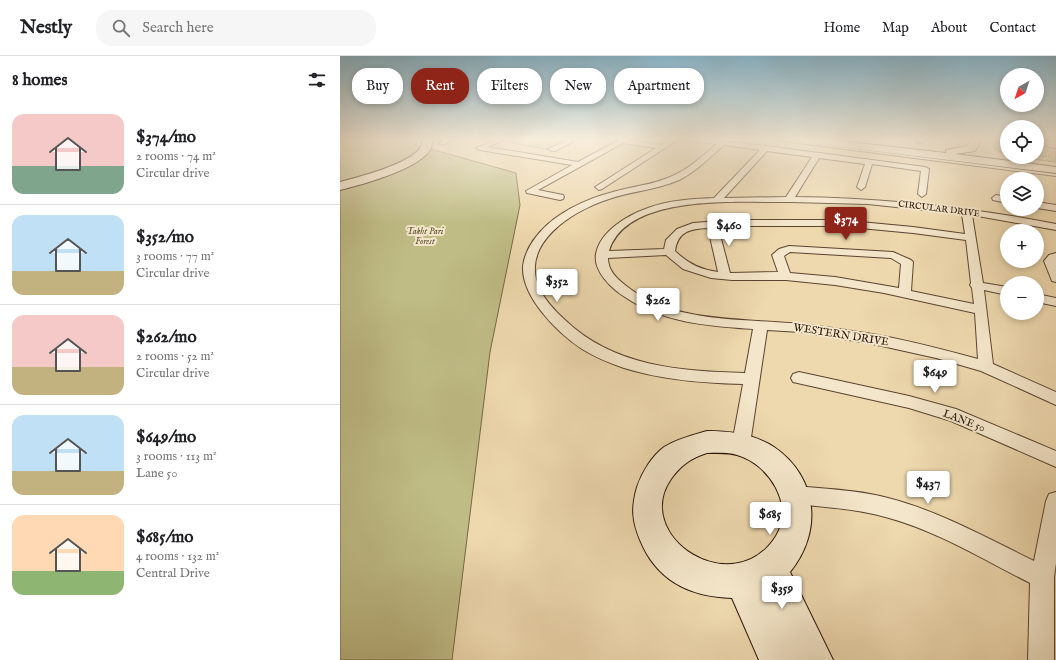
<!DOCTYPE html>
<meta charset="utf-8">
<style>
:root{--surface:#fff;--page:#f6f6f6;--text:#202124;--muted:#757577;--line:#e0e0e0;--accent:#8f2418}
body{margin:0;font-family:"IM FELL English",serif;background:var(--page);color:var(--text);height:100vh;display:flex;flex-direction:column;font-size:15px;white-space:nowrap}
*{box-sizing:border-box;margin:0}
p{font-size:13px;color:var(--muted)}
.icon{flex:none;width:22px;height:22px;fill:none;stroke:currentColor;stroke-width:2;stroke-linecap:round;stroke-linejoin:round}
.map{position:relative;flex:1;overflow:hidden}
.details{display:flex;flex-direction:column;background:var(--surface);width:340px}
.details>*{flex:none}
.top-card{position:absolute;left:12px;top:12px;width:380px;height:36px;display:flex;gap:8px}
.needle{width:26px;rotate:219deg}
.buttons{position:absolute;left:660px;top:12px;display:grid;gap:8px}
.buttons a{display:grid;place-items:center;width:44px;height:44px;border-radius:50%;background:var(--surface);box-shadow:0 2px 6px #0003;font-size:20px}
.price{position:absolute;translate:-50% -34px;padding:0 9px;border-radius:4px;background:#fff;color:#222;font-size:13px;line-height:26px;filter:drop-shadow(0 1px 2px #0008)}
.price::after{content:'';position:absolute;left:50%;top:24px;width:12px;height:9px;margin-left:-6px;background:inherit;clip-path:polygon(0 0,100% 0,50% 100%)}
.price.current{background:var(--accent);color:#fff}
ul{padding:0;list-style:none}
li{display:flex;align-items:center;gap:12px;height:100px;padding:0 12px}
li+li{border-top:1px solid var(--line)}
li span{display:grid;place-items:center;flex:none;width:112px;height:80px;border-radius:12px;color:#555}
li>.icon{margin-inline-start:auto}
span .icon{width:48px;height:48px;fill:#fffc;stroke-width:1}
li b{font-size:17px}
h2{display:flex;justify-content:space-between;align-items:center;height:48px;padding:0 12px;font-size:17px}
.pill{padding:0 14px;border-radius:16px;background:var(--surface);box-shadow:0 2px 6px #0003;font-size:14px;line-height:36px}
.pill.current{background:var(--accent);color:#fff}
header{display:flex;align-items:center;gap:24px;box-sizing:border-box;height:56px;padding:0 20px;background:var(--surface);border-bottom:1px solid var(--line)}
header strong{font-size:19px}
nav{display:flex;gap:22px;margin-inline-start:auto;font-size:14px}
.search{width:280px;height:36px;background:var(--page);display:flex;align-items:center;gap:10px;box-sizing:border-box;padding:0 14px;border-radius:16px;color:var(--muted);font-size:15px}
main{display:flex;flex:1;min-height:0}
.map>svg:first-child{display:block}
</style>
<header>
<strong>Nestly</strong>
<div class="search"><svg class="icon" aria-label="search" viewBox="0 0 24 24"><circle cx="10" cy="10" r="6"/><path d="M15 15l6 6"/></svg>Search here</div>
<nav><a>Home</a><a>Map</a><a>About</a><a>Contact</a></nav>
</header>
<main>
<section class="details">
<h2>8 homes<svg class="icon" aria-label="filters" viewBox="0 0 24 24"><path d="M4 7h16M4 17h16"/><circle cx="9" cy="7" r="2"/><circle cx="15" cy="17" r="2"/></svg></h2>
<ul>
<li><span style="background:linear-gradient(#f6c9c9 65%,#7fa58c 0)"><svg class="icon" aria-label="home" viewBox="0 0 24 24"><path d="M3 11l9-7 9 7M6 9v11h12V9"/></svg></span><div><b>$374/mo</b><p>2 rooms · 74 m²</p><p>Circular drive</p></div></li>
<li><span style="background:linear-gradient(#bfe0f5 70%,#c2b280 0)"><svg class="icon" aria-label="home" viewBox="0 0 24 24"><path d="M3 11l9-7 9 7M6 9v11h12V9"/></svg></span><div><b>$352/mo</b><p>3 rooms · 77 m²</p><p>Circular drive</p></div></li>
<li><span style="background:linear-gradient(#f6c9c9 65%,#c2b280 0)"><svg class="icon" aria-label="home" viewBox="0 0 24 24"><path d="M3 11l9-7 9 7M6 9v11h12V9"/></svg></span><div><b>$262/mo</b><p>2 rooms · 52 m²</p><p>Circular drive</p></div></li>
<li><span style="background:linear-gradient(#bfe0f5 70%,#c2b280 0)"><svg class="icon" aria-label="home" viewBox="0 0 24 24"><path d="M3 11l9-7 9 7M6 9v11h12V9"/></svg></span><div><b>$649/mo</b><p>3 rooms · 113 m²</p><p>Lane 50</p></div></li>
<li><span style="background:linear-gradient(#ffd9b3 70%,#8fb573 0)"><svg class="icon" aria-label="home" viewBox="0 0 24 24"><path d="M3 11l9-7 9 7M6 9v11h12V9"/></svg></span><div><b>$685/mo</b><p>4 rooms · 132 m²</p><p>Central Drive</p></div></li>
</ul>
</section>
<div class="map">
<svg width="716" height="604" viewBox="0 0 716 604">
<rect width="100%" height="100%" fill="#eed8ae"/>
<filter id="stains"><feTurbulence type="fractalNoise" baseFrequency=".005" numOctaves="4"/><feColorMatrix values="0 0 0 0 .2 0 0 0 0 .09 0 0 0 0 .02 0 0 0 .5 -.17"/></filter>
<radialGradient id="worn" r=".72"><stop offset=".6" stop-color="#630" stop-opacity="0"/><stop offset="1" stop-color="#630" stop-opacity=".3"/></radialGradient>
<g fill="#bfbc86" stroke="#746846">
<path d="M0,83h76l-3,5 103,29 4,32 -30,147 -38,308h-112z"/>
<path d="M175,83l54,1 -19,10 -43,-8z"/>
<path d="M653,83h14v16l-12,-6 -3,-5z"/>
<path d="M697,86l19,4v16l-40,-5h21z"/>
</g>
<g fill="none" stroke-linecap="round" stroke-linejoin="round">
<g stroke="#5a4430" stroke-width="2">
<path id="lane" d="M427,83h9l280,35v2z"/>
</g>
<g stroke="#5a4430" stroke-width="2">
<g id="street">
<path d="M108,83h9l-15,6 -3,-2z"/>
<path d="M158,83h8l-18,8 90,15 43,-23 41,6 10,-6h7l-77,50 -3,1 -4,-3 61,-39 -33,-5 -85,47 25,5 1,2 -1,2 -3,1 -33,-7 -1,-2 46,-26 -92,-15 -4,-2z"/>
<path d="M230,83h8l-23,12h-3l-4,-2z"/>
<path d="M348,83h17l61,7 159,21 4,2 -3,25 -4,3 -4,-3 3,-23 -49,-7 -7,23 -4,3 -4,-3 8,-23 -46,-6 -24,39c88,1 174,10 261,27v6l-84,-15 11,68 24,4v8l-23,-5 9,74 63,28v13l-75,-34 -45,-13 -63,-14 -72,-12 -34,-2 -17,114 -3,5 -6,3 -6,-3 -3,-5 11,-60c-40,-1 -81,-4 -119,-16 -15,-5 -29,-11 -42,-19 -24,-16 -61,-52 -59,-83 2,-16 13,-31 24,-41 22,-20 54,-31 82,-37 14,-3 28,-5 41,-11 18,-7 32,-21 47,-33l-26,-3zM384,89l36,5 -46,48c-22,1 -45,2 -66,10 -20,7 -48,23 -52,46 -3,17 16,35 29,43 37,26 85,29 128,32l-8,44c-64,-2 -131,-6 -180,-53 -10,-9 -19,-19 -25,-30 -22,-46 32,-79 69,-91 23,-8 48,-9 70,-19 17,-8 31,-23 45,-35zM427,95l45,6 -26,40 -62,1zM451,146l77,2 94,10 3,20 -52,-7 -74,-7h-107l-39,3 -16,6 -11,11 -2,9 -55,2c18,-59 133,-48 182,-49zM392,170h107l74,7 53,7 5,43 -1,2 2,3 2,16 -63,-13 2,-29 -2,-2 -18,-8 -104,-6 -10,3 -7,6 6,17 -48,1 -12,-46zM368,172l10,44c-17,-2 -31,-9 -43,-21 3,-20 15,-22 33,-23zM450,196l101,6 10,6 -2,24 -64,-11 -45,-4 -6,-17zM326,199l17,14 28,9 21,2h54l49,5 49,8 91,20 3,46c-37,-10 -74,-20 -112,-26 -22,-3 -44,-7 -66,-9 -59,-6 -127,0 -175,-39 -9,-7 -17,-15 -17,-27z"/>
<path d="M579,83h7l-5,4h-4l-1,-1z"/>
<path d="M656,139l11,2v6l-14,-3 -1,-2z"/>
<path d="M697,146l19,3v6l-19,-3z"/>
<path d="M716,197v29l-4,-1 -8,-20 5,-6z"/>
<path d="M697,238l19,4v8l-19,-4z"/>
<path d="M459,316l110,24 47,13 100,42v16l-105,-46 -42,-13 -116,-26 -2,-4 2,-4z"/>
<path d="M455,430c31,3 63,4 93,12 51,13 99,40 146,63l12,-60 3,-7 7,-2v71l-2,14v83h-26l2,-77c-46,-23 -91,-51 -141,-65 -31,-9 -63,-11 -94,-14l-7,-2 -3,-7 3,-7z"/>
</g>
</g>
<g stroke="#281306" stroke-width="2">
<g id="secondary">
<path d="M83,83h10c-1,2 -1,6 -2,9 -8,20 -70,37 -91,42v-8c19,-5 70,-18 80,-34 2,-3 2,-6 3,-9z"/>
<path d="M455,83h28l123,14v-3l21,-4 5,-7h10l-7,12 -20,3 101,13v6l-256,-31z"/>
<path d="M697,83l19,3v6l-19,-4z"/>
<path d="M367,375c24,0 47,3 67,16 44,30 49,85 16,125l43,88h-74l-27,-62c-42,-1 -76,-18 -92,-58 -8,-20 -9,-32 -3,-53 5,-15 15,-31 27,-40 13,-8 29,-12 43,-16zM367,397c10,0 21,-1 30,2 32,9 58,50 39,81 -42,67 -145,1 -105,-57 10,-14 20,-21 36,-26z"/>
</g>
</g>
<g stroke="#281306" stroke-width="1" stroke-dasharray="0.5 1" stroke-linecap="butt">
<path d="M667,83l-5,2 5,3"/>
<path d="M699,101l10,-1 1,-3"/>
</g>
<use href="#lane" fill="#f4e6ca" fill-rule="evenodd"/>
<use href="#street" fill="#f4e6ca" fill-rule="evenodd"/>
<use href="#secondary" fill="#f4e6ca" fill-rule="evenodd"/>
</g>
<linearGradient id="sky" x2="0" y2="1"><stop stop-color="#89b7cd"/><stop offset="0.5" stop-color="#f7eddb"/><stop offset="1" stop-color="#f7eddb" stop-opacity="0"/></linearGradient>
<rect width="716" height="167" fill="url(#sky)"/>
<g text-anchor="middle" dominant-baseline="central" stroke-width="4" stroke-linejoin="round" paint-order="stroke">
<g font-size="9" fill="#281306" stroke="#f4e6ca">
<text transform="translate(599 153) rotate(7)">CIRCULAR DRIVE</text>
</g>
<g font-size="9" font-style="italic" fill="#5d4e33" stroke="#f4e6ca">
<text x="85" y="175">Takht Pari<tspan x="85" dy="10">Forest</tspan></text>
</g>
<g font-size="11" fill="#281306" stroke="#f4e6ca">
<text transform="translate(501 279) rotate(9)">WESTERN DRIVE</text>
<text transform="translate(624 365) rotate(21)">LANE 50</text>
</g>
</g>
<rect width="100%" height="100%" filter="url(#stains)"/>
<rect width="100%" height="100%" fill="url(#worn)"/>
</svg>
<div class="buttons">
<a><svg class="needle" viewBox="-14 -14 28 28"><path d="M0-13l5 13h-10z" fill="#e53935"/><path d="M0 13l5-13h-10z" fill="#757577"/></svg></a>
<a><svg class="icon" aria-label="locate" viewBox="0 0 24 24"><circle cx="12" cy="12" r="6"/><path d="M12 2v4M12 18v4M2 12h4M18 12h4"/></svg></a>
<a><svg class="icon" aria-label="layers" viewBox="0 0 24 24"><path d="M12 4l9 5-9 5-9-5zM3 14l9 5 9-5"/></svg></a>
<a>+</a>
<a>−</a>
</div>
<b class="price current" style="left:506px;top:185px">$374</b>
<b class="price" style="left:389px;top:191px">$460</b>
<b class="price" style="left:217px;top:247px">$352</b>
<b class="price" style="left:318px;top:266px">$262</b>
<b class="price" style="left:595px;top:338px">$649</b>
<b class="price" style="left:588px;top:449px">$437</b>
<b class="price" style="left:430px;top:480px">$685</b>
<b class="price" style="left:442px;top:554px">$359</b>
<div class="top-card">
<a class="pill">Buy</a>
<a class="pill current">Rent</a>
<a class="pill">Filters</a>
<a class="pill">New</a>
<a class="pill">Apartment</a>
</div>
</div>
</main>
